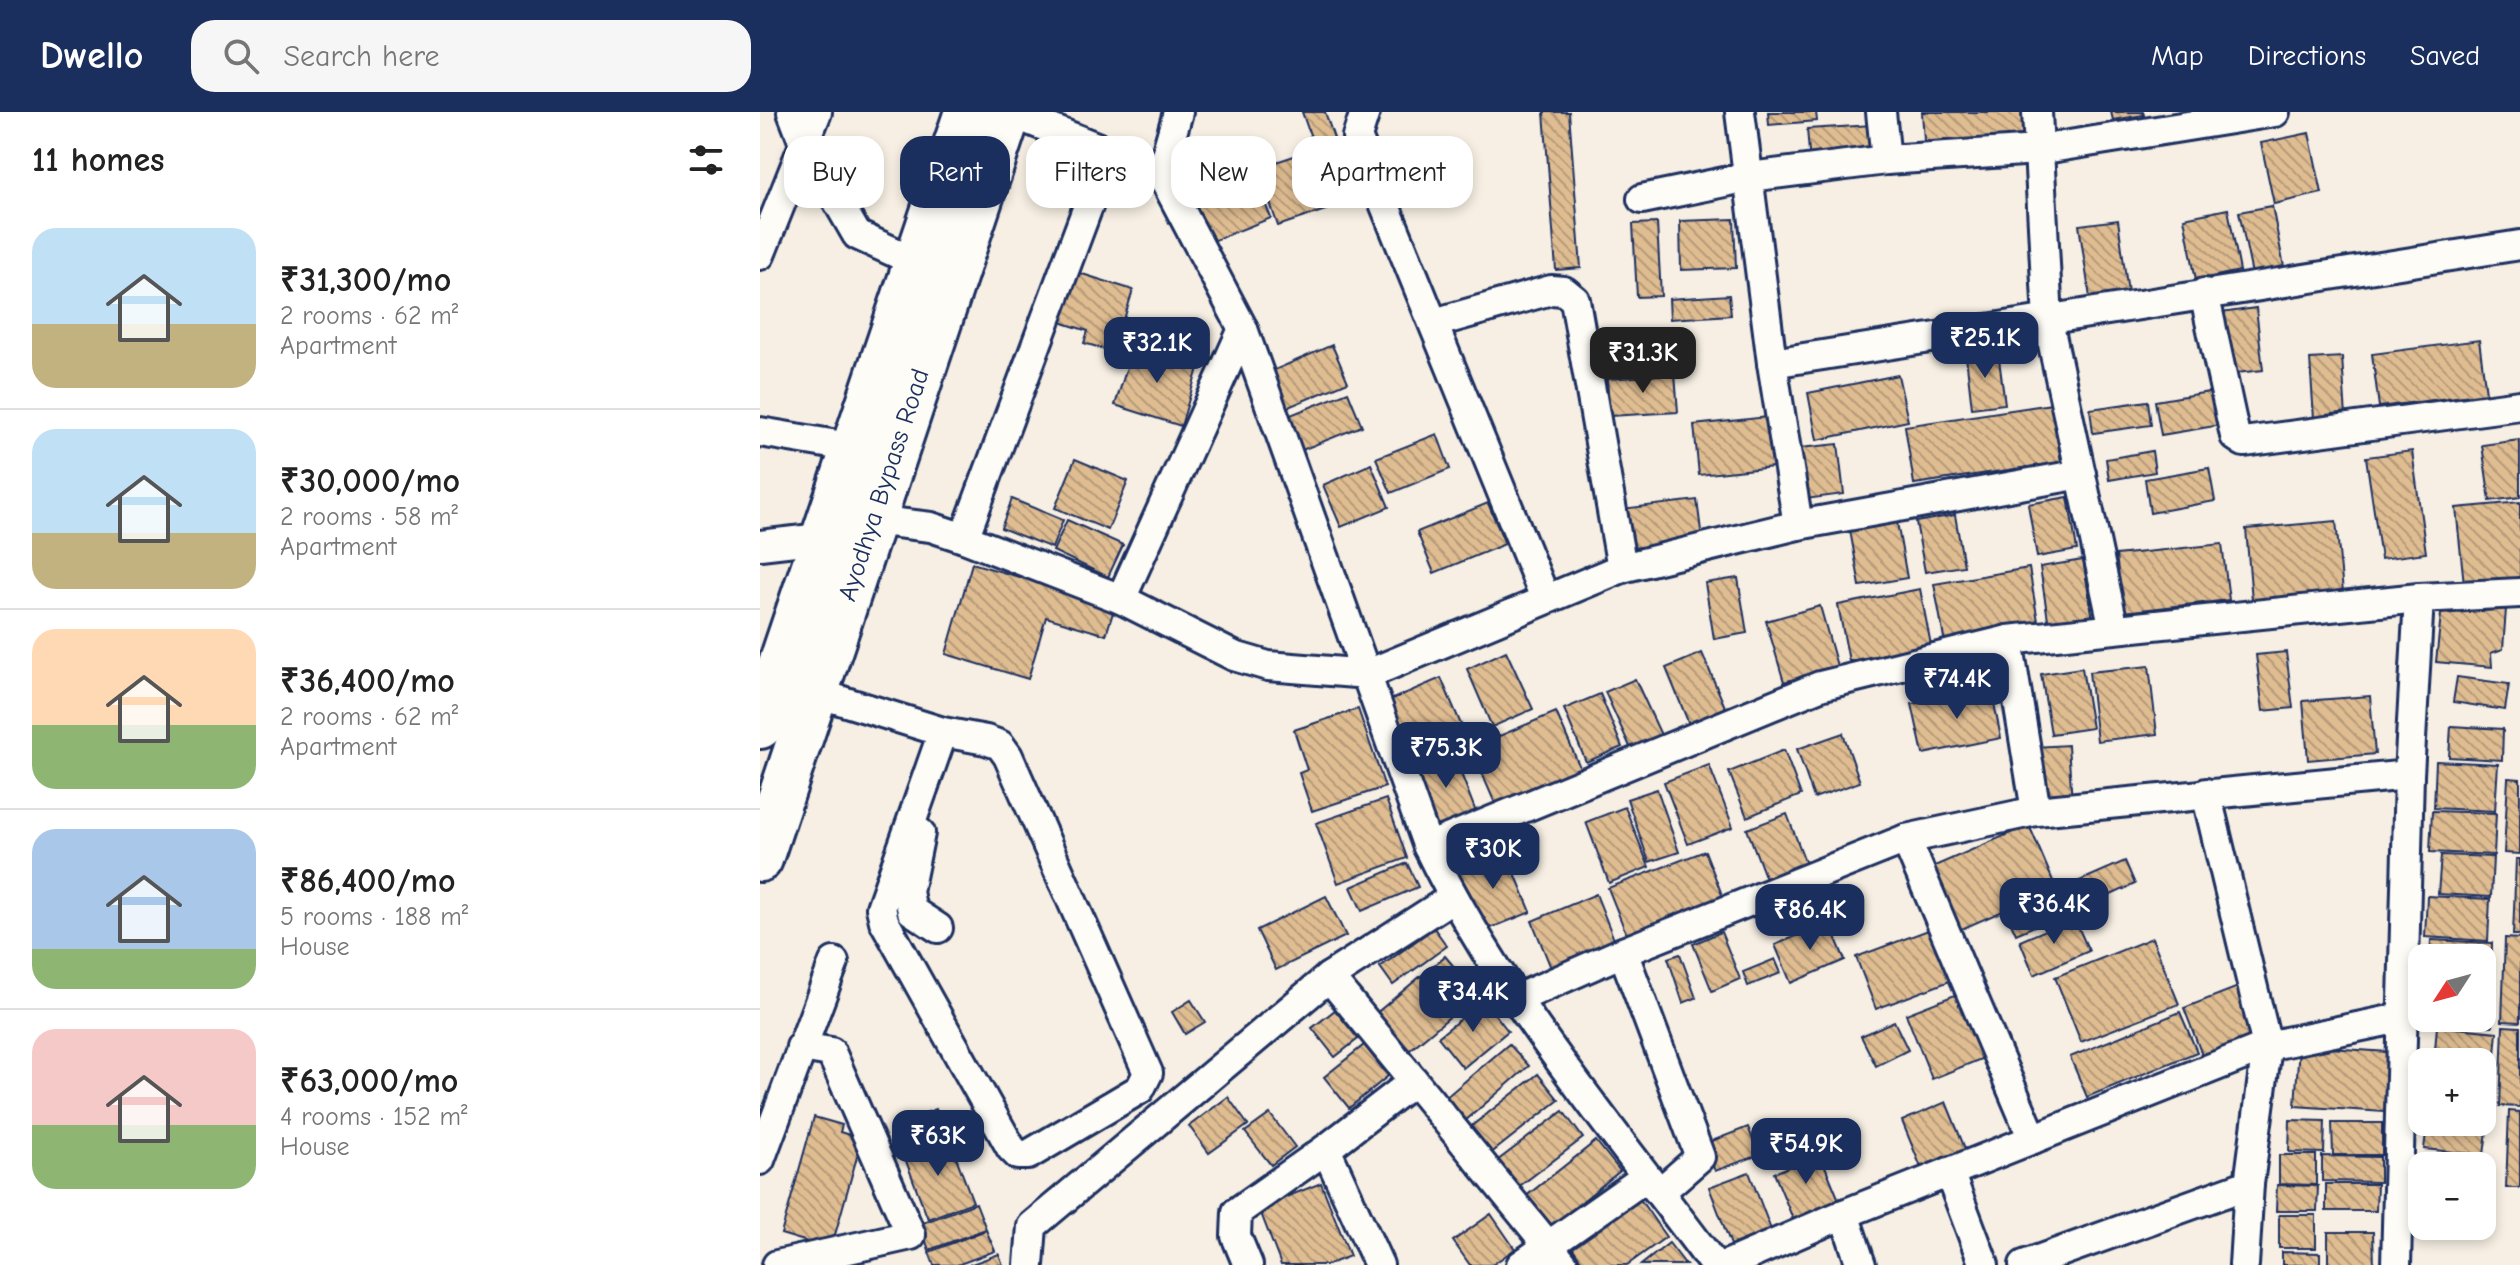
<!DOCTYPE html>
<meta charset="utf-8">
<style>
:root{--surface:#fff;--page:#f6f6f6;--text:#222;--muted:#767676;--line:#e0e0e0;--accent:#1b2f5e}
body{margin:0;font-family:"Comic Neue",sans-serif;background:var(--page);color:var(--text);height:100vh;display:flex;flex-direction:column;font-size:30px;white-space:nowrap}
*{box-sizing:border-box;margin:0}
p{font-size:26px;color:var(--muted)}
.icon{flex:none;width:44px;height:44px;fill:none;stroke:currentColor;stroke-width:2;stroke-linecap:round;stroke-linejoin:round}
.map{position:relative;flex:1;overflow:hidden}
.panel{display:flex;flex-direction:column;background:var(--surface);width:760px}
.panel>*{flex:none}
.banner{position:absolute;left:24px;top:24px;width:760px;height:72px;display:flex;gap:16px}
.needle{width:52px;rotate:234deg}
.controls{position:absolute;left:1648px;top:832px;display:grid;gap:16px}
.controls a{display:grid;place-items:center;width:88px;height:88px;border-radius:16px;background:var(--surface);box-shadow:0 4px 12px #0003;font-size:40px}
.price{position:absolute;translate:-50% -68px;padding:0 18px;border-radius:16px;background:var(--accent);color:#fff;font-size:26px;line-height:52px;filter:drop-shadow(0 2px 4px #0008)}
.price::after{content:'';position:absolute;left:50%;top:48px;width:24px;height:18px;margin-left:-12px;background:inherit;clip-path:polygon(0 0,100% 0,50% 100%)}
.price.on{background:#222;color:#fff}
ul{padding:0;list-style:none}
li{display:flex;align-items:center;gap:24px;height:200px;padding:0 32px}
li+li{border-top:2px solid var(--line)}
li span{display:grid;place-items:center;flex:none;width:224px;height:160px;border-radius:24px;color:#555}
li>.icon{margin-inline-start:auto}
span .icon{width:96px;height:96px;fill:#fffc;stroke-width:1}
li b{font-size:34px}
h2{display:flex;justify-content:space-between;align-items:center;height:96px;padding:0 32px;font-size:34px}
.chip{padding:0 28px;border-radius:24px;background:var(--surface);box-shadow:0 4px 12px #0003;font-size:28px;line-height:72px}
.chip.on{background:var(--accent);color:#fff}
header{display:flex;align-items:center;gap:48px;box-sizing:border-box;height:112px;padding:0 40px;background:var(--accent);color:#fff}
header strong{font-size:38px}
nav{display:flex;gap:44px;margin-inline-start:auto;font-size:28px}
.search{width:560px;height:72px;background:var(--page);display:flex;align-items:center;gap:20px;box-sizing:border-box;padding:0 28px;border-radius:24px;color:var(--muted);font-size:30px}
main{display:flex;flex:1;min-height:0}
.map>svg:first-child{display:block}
</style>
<header>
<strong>Dwello</strong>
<div class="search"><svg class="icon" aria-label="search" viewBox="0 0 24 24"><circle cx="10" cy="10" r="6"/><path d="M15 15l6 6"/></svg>Search here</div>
<nav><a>Map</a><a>Directions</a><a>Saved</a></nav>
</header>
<main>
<section class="panel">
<h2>11 homes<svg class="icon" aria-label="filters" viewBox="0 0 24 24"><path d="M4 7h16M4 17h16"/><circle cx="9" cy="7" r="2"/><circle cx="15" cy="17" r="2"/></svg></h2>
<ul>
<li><span style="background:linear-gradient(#bfe0f5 60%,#c2b280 0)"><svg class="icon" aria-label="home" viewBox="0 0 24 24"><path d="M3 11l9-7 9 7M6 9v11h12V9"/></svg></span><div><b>₹31,300/mo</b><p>2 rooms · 62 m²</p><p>Apartment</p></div></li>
<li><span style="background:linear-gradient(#bfe0f5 65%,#c2b280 0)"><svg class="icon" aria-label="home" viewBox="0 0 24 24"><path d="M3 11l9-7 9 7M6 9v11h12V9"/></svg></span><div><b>₹30,000/mo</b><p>2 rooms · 58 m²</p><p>Apartment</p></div></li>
<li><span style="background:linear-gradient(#ffd9b3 60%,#8fb573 0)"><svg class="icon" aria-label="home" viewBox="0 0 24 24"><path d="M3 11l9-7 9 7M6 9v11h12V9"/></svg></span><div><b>₹36,400/mo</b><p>2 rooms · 62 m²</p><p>Apartment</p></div></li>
<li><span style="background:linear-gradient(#a9c7e8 75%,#8fb573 0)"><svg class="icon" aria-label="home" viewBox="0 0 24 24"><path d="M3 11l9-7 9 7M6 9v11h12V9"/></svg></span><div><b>₹86,400/mo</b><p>5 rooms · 188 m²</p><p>House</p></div></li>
<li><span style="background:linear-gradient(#f6c9c9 60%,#8fb573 0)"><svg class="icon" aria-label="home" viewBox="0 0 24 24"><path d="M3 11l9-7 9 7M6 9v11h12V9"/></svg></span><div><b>₹63,000/mo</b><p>4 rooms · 152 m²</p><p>House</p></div></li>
</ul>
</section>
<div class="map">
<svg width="1760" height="1153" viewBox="0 0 1760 1153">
<defs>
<pattern id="building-back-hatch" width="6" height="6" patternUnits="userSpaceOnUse" patternTransform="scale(2)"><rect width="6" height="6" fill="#e0bd91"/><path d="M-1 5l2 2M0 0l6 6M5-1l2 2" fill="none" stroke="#b59a7a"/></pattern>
</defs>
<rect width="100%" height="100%" fill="#f7efe3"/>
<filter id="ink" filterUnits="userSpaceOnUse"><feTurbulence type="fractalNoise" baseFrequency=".0125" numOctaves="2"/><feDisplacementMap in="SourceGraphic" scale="16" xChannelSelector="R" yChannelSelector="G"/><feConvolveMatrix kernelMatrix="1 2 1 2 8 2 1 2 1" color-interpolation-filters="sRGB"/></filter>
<g filter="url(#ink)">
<g fill="url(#building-back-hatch)" stroke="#1b2f5e" stroke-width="2">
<path d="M542,0h23l30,88 -77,26 -20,-58 57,-19z"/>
<path d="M784,0h25l12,156 -25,2z"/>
<path d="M1008,0h48l1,9 -48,4z"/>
<path d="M1162,0h108l3,35 -108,8z"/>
<path d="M1351,0h32l1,3 -31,5z"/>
<path d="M1113,13l3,35 -66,4 -3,-35z"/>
<path d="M1549,21l13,60 -48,11 -13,-61z"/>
<path d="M496,69l15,37 -66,26 -14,-37z"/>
<path d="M1512,94l13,66 -32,7 -14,-67z"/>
<path d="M1468,97l12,62 -44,9 -12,-62z"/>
<path d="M974,107l2,49 -55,2 -1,-49z"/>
<path d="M1358,108l10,73 -38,5 -11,-73z"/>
<path d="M897,111l4,73 -24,1 -4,-73z"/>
<path d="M316,160l57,18 -19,62 -30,-9 4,-12 -28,-9z"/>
<path d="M969,183l2,20 -61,4 -1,-20z"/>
<path d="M1496,196l7,62 -35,4 -7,-61z"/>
<path d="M1719,228l7,53 -107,14 -7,-53z"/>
<path d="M374,233l65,20 -18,61 -66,-21z"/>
<path d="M572,233l16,37 -69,29 -16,-36z"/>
<path d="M916,235l1,19 -62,5 -2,-18z"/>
<path d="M1238,240l7,52 -33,4 -6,-52z"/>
<path d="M1582,245l4,60 -32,2 -4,-60z"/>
<path d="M915,262l3,38 -68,4 -3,-37z"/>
<path d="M1138,263l10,46 -91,19 -9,-47z"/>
<path d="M1455,279l6,34 -60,10 -6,-34z"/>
<path d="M588,280l14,34 -60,24 -14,-34z"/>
<path d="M1388,289l3,24 -58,8 -3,-24z"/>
<path d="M1292,292l9,58 -147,22 -9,-58z"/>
<path d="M1007,305l6,50 -74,8 -5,-50z"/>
<path d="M677,322l13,35 -59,24 -15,-35z"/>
<path d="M1760,328v57l-30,4 -8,-56z"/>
<path d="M1078,332l6,50 -38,5 -6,-51z"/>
<path d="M1392,339l3,21 -46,8 -3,-21z"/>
<path d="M1652,339l14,102 -45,6 -15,-102z"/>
<path d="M315,347l53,22 -20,49 -53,-22z"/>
<path d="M611,352l18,43 -48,20 -18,-42z"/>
<path d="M1449,356l6,33 -65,12 -5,-34z"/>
<path d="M1308,385l9,53 -40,7 -9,-53z"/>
<path d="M252,387l51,21 -11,28 -51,-20z"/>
<path d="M937,388l5,39 -76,10 -5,-40z"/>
<path d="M1760,390v76l-56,6 -8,-76z"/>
<path d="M728,391l17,41 -71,29 -17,-41z"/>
<path d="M1195,403l9,51 -39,6 -9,-50z"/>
<path d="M307,408l56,25 -15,32 -55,-26z"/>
<path d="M1576,409l7,71 -91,8 -6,-71z"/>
<path d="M1137,410l10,56 -47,8 -10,-56z"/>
<path d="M1462,432l7,56 -106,12 -7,-57z"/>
<path d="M1323,448l10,59 -44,7 -9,-59z"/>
<path d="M212,451l143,43 -9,29 -60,-18 -18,62 -82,-25z"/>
<path d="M1269,456l11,65 -94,16 -12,-65z"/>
<path d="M978,466l9,55 -33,6 -9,-56z"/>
<path d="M1160,477l11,56 -82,16 -11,-56z"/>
<path d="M1060,494l17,60 -53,16 -18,-61z"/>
<path d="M1746,497l-3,40 -12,4 1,14 -56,-5 5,-48z"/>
<path d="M746,539l27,58 -41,18 -25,-58z"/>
<path d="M1526,540l7,56 -30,3 -7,-56z"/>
<path d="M942,541l26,61 -37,15 -25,-61z"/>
<path d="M1389,554l8,68 -60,7 -8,-69z"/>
<path d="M1322,556l10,60 -41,6 -10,-60z"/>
<path d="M1697,565l52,7 -4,26 -52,-8z"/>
<path d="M681,566l25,58 -51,22 -25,-58z"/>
<path d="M875,567l26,56 -30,14 -26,-57z"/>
<path d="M1231,576l10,50 -78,16 -11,-50z"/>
<path d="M840,582l22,53 -36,15 -22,-53z"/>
<path d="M1610,584l5,58 -67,6 -5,-59z"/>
<path d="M598,597l27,78 -73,24 -13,-38 8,-3 -13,-40z"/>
<path d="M796,600l26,60 -85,36 -26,-60z"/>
<path d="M1691,614l52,3 -1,31 -53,-3z"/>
<path d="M1083,621l17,49 -46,16 -17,-49z"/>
<path d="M1308,633l4,57 -33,2 -4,-57z"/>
<path d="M692,638l25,65 -38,15 -25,-65z"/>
<path d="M1024,638l17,45 -54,22 -18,-45z"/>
<path d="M1676,649l62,3 -3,47 -61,-3z"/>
<path d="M949,653l24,62 -45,17 -24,-62z"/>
<path d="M1748,666l12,1v75l-16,-1z"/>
<path d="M897,677l22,63 -30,10 -22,-63z"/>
<path d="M626,687l21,59 -69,25 -22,-60z"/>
<path d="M865,695l24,60 -40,16 -23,-61z"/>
<path d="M1672,699l64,2 -2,42 -64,-3z"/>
<path d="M1027,702l19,50 -40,15 -19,-50z"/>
<path d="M1269,713l27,63 -99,43 -27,-63z"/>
<path d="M745,737l26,63 -50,20 -25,-62z"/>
<path d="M945,739l19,49 -96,38 -20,-50z"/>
<path d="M1681,743l52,2 -2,40 -53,-3z"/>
<path d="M1756,747h4v76h-7z"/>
<path d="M1365,749l10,23 -57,26 -10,-24z"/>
<path d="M647,751l11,24 -56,24 -11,-24z"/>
<path d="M836,782l19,48 -64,26 -19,-47z"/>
<path d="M1299,782l8,18 -51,22 -8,-18z"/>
<path d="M566,784l20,40 -70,34 -19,-40z"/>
<path d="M1667,784l63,3 -2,42 -63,-4z"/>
<path d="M1314,806l15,33 -55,24 -14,-34z"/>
<path d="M1069,810l16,38 -54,23 -16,-38z"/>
<path d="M674,816l13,18 -54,39 -13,-18z"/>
<path d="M1171,817l19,52 -74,28 -20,-52z"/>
<path d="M961,820l19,47 -28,12 -19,-47z"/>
<path d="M1392,826l27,66 -98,38 -26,-65z"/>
<path d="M1745,826l15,1v83l-18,-1z"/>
<path d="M1671,828l61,3 -1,45h-9v-30h-52z"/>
<path d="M920,842l16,44 -13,5 -15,-45z"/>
<path d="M685,844l32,38 -72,60 -31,-39z"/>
<path d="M1015,847l6,14 -33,13 -5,-14z"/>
<path d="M1478,875l17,48 -53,20 -18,-47z"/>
<path d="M1200,881l26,64 -54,22 -26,-65z"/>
<path d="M1722,883l12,1 -1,30 -53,-3 1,-5h41z"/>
<path d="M431,888l14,22 -20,12 -13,-22z"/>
<path d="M724,888l24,31 -45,37 -25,-31z"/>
<path d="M575,898l23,29 -23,18 -23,-29z"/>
<path d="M1420,900l17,40 -110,45 -17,-40z"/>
<path d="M1134,909l14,29 -32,16 -15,-30z"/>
<path d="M1677,914l60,6 -4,44 -11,-1v-13h-48z"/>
<path d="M1743,914l17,1v80l-20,-1z"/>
<path d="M749,932l20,22 -64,55 -20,-23z"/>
<path d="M604,933l24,31 -39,32 -25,-31z"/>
<path d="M1539,934l89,6 -4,60 -89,-6z"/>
<path d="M778,962l21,26 -69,54 -21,-26z"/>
<path d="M468,985l20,28 -39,28 -20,-27z"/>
<path d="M1186,990l20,49 -44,19 -20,-49z"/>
<path d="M176,997l9,25 -44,17 -9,-26z"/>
<path d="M803,999l20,27 -66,50 -20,-27z"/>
<path d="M1749,999l11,1v76h-14z"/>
<path d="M510,1002l25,33 -24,18 -26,-33z"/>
<path d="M54,1005l28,8 -2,7 22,7 -31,110 -50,-15z"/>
<path d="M1530,1008l35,1 -1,32 -35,-1z"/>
<path d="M1572,1011h50v32h-49z"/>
<path d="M1667,1013l60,6 -3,24 -60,-6z"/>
<path d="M988,1015l11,28 -44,16 -11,-27z"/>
<path d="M188,1024l25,66 -45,17 -25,-66z"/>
<path d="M836,1029l24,30 -71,57 -24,-31z"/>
<path d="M1060,1042l19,46 -46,19 -19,-46z"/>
<path d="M1519,1043h37v30l-37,-1z"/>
<path d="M1562,1044l58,1v25l-58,-1z"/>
<path d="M989,1060l22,58 -40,15 -22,-58z"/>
<path d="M561,1071l29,73 -23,9h-46l-22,-57z"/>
<path d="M1566,1072h51l-1,27h-50z"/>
<path d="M1517,1073l41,1 -1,25h-41z"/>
<path d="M879,1086l27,39 -39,28h-43l-12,-18z"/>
<path d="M216,1091l10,26 -57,21 -9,-26z"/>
<path d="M731,1102l24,35 -23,16h-22l-17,-24z"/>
<rect x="1519" y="1103" width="37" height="33"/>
<path d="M226,1118l9,21 -38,14h-23l-5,-13z"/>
<path d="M1568,1120h45l1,33h-46z"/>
<path d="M909,1131l17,22h-45z"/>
<path d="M1522,1140l38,1v12h-38z"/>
<path d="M239,1142l4,11h-34z"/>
</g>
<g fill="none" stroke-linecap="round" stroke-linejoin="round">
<g stroke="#1b2f5e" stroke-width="34">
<g id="street">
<path d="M32,0l12,31 53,92 59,27"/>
<path d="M249,0l152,61"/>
<path d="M418,0l-17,61 82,156 185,518c74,153 185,282 286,418"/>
<path d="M605,0l-8,25 188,461"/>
<path d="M980,0l32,251 26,162"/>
<path d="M1121,0l5,48"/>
<path d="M1277,0l11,209 66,308"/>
<path d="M882,87l107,-22 137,-17 152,-10 237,-38"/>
<path d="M0,143l57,-143"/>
<path d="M1444,181l31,143 9,6 276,-37"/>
<path d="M674,211l117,-33 13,1 11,9 47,268"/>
<path d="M1012,251l748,-118"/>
<path d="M0,320l95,16"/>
<path d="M112,408l59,7 33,11 157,61 113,57 34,10 100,8 254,-106 176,-43 283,-51"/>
<path d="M204,426l144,-385"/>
<path d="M0,433l78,-9"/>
<path d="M361,487l122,-270"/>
<path d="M1248,528l28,171"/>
<path d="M57,581l126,39 43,8 14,5 8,11 140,317 -8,16 -112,66h-10l-7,-7 -127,-227 -3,-13 62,-176"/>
<path d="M1446,681l61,253 -18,138 -5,81"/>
<path d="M160,721l-12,59 4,19 26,17"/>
<path d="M1146,727l127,300"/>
<path d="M668,735l392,-161 188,-46 411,-42 101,-5"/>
<path d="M863,840l77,205 -40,35"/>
<path d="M569,865l235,288"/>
<path d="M754,888l109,-48 283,-113 130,-28 373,-36"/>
<path d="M566,1037l53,116"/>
<path d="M0,1048l74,-198"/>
<path d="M1189,1060l35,93"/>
<path d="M1084,1102l17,51"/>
<path d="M17,1153l134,-30 -80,-183 -30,-5"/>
<path d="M269,1153l3,-39 297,-249 123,-79"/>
<path d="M488,1153l-12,-29 1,-24 89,-63 88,-68"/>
<path d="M761,1153l125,-88"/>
<path d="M966,1153l118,-51 423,-168 138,-29"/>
<path d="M1264,1153l225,-81"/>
<path d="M1636,1153l13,-490 10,-177"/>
</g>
</g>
<g stroke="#1b2f5e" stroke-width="50">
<g id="primary">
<path d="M0,614l207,-614"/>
<path d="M0,747l249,-747"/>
</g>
</g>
<use href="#street" stroke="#fdfcf7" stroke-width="28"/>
<use href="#primary" stroke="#fdfcf7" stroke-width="44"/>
</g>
</g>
<g text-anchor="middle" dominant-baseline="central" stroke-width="6" stroke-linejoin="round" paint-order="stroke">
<g font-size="26" fill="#1b2f5e" stroke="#fdfcf7">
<text transform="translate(124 373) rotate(-72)">Ayodhya Bypass Road</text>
</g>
</g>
</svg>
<div class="controls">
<a><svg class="needle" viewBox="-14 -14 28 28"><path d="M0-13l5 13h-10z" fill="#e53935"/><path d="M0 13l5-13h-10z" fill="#767676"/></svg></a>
<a>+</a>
<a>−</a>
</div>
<b class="price" style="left:1225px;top:268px">₹25.1K</b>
<b class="price" style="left:397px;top:273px">₹32.1K</b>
<b class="price on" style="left:883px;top:283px">₹31.3K</b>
<b class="price" style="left:1197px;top:609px">₹74.4K</b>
<b class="price" style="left:686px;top:678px">₹75.3K</b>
<b class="price" style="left:733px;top:779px">₹30K</b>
<b class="price" style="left:1294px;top:834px">₹36.4K</b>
<b class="price" style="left:1050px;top:840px">₹86.4K</b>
<b class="price" style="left:713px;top:922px">₹34.4K</b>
<b class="price" style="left:178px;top:1066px">₹63K</b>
<b class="price" style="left:1046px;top:1074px">₹54.9K</b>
<div class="banner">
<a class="chip">Buy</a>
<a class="chip on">Rent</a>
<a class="chip">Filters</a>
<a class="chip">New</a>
<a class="chip">Apartment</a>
</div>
</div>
</main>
